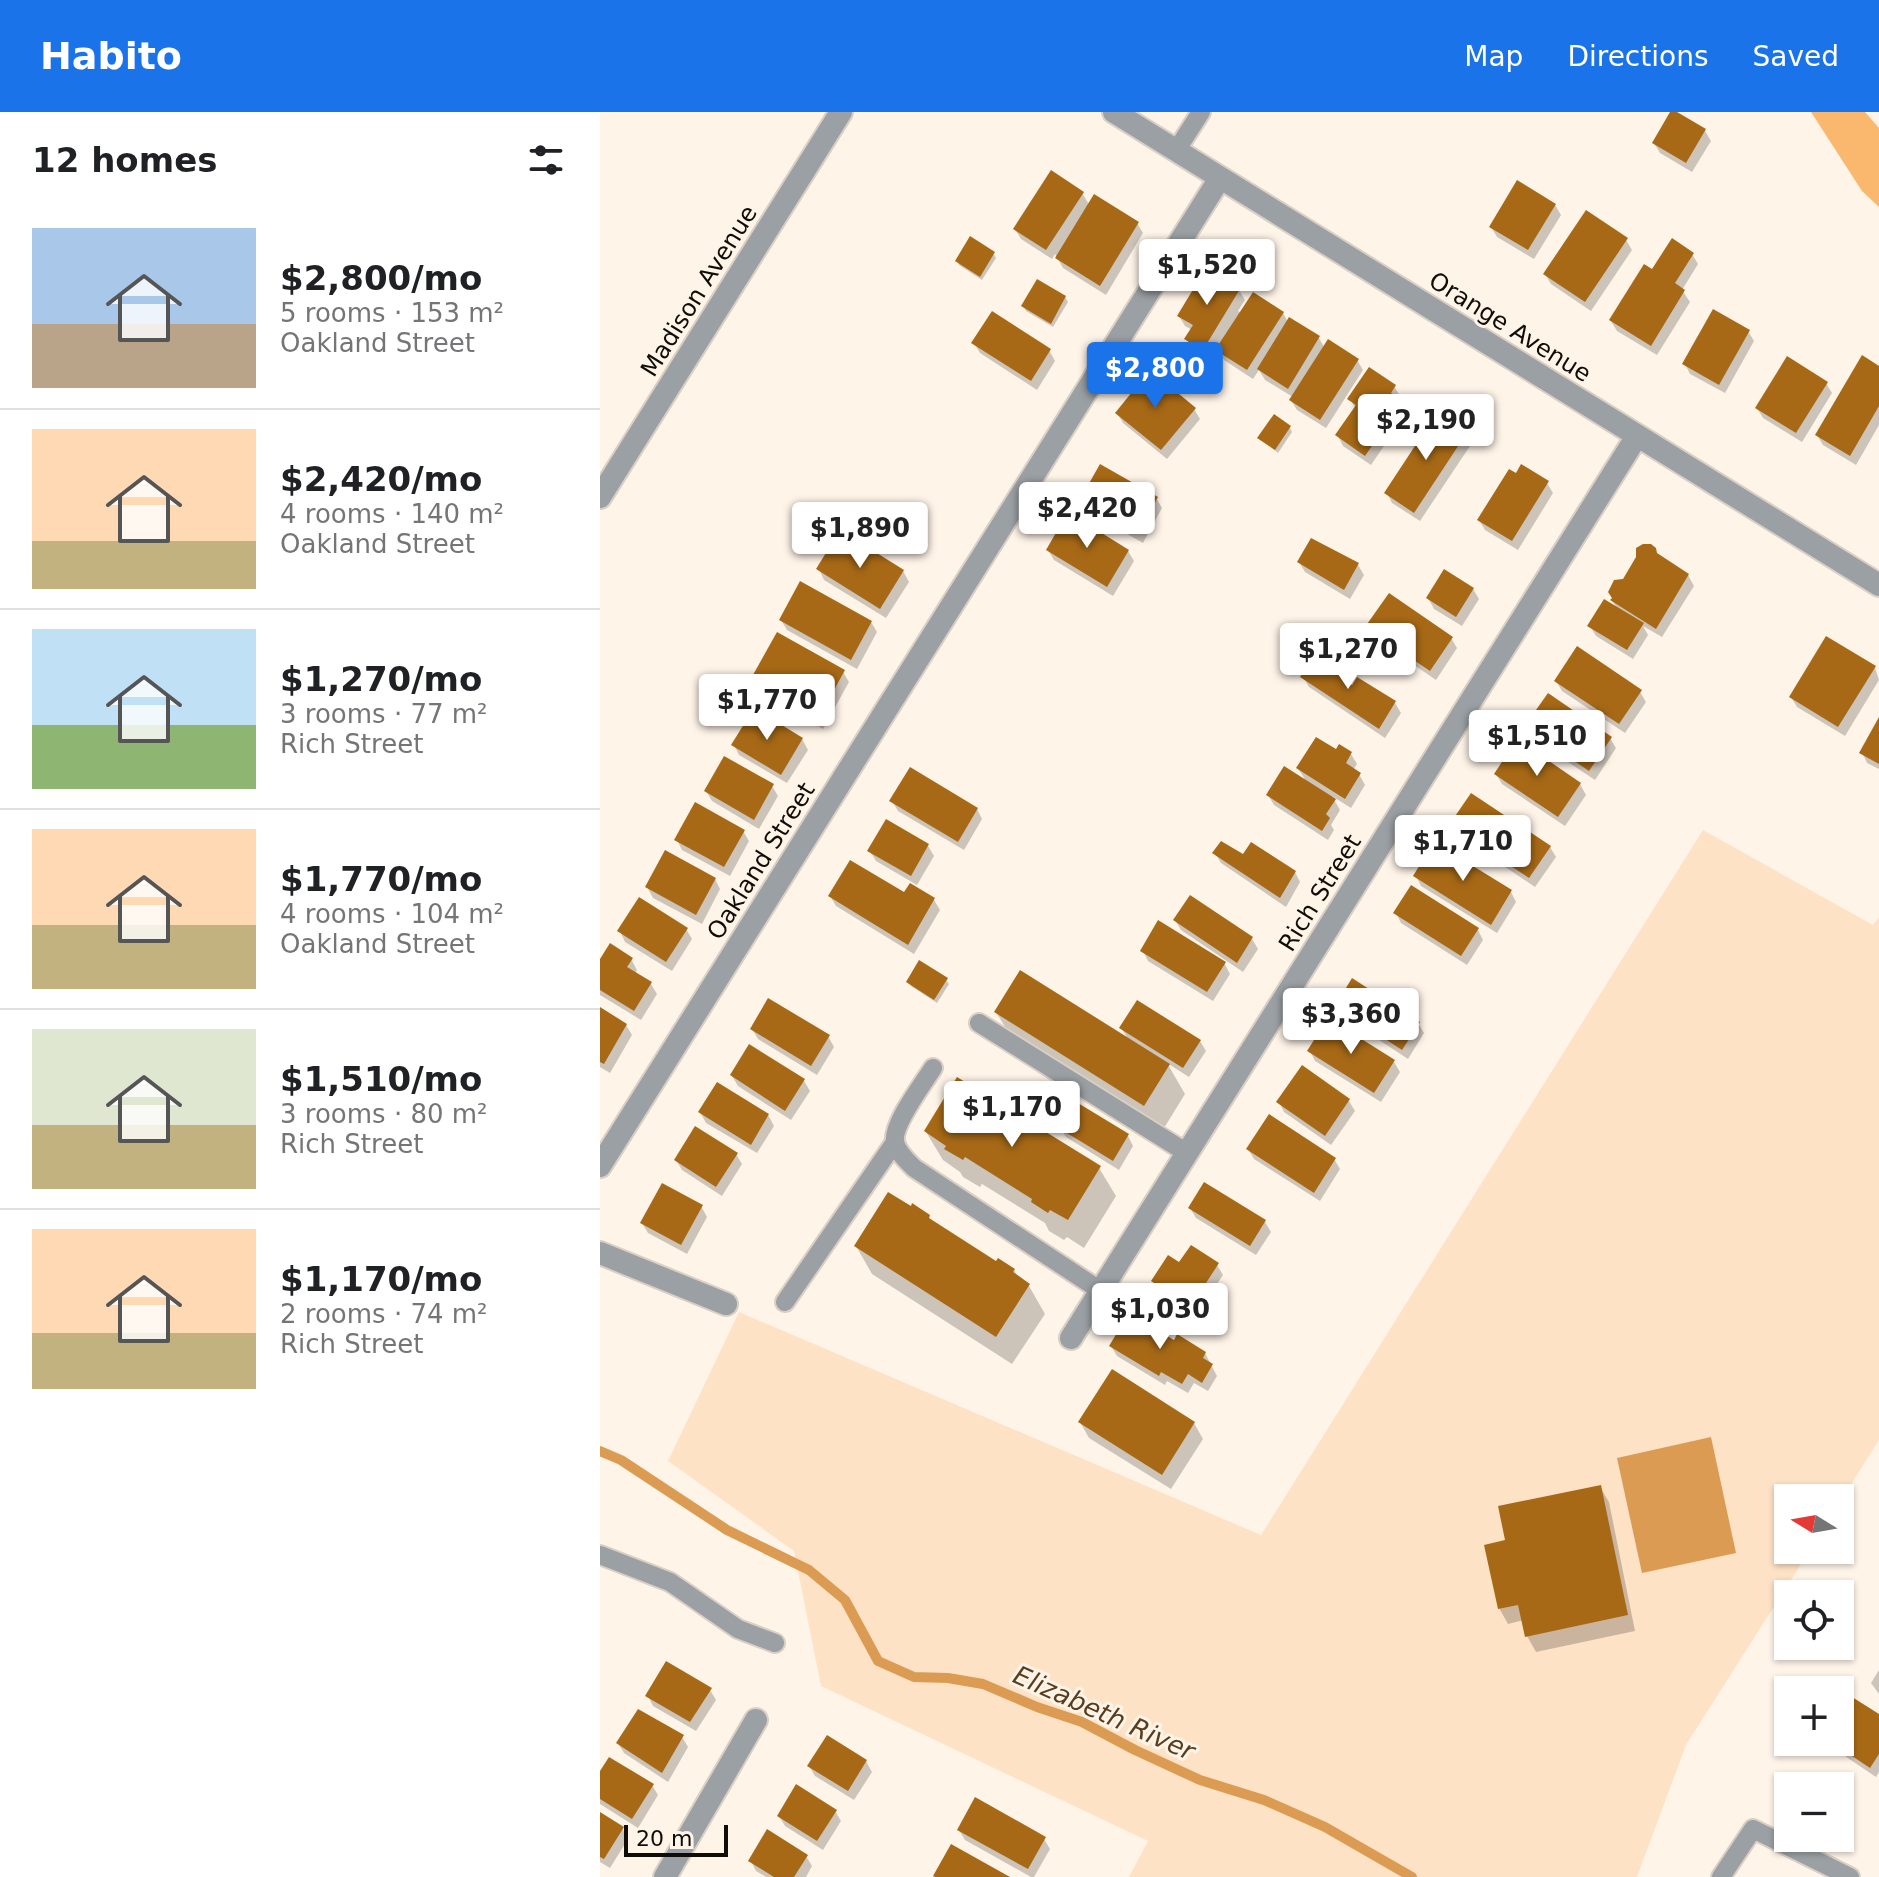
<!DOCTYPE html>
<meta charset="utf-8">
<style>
:root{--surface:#fff;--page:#f6f6f6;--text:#202124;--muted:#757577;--line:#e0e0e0;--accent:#1a73e8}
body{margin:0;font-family:"DejaVu Sans",sans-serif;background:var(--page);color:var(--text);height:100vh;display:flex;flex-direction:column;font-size:30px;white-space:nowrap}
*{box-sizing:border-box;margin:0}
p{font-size:26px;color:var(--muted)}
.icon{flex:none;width:44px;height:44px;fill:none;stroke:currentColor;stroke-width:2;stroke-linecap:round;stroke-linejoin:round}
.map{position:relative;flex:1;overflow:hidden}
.panel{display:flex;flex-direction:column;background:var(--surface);width:600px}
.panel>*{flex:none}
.needle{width:52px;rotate:281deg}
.tools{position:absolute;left:1174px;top:1372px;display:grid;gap:16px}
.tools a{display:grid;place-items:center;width:80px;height:80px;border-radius:0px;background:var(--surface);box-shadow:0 2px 6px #0004;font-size:40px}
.scale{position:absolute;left:24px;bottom:20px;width:104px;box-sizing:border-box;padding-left:8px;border:4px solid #100d09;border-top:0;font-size:22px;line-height:28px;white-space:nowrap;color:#100d09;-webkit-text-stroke:6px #fff4e8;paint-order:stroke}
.price{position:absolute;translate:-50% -68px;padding:0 18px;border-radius:8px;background:#fff;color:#222;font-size:26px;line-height:52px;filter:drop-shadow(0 2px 4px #0008)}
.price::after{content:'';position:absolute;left:50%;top:48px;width:24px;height:18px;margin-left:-12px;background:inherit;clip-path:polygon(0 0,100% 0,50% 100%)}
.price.active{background:var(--accent);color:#fff}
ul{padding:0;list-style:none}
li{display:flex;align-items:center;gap:24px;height:200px;padding:0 32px}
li+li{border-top:2px solid var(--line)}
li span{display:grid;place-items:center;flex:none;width:224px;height:160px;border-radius:0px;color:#555}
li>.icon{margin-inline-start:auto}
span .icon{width:96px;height:96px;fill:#fffc;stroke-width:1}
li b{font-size:34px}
h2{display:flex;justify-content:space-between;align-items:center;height:96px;padding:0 32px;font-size:34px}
header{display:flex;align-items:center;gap:48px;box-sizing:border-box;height:112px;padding:0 40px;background:var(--accent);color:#fff}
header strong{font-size:38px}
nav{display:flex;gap:44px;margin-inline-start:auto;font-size:28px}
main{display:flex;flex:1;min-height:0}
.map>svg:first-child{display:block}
</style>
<header>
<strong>Habito</strong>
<nav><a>Map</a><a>Directions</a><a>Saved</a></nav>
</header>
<main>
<section class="panel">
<h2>12 homes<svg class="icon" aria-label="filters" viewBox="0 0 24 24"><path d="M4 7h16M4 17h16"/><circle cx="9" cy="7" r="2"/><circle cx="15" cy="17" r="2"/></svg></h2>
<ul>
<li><span style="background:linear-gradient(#a9c7e8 60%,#b9a48a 0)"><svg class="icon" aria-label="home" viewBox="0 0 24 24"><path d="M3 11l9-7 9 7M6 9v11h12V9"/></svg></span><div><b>$2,800/mo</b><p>5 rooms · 153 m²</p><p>Oakland Street</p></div></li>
<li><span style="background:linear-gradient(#ffd9b3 70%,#c2b280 0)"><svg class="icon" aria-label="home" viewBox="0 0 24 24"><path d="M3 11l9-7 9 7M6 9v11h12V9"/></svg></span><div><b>$2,420/mo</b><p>4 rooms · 140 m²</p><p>Oakland Street</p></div></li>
<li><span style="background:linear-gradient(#bfe0f5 60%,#8fb573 0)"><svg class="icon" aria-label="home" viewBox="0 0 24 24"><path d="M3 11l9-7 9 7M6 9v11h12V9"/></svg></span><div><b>$1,270/mo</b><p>3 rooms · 77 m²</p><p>Rich Street</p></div></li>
<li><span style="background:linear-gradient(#ffd9b3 60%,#c2b280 0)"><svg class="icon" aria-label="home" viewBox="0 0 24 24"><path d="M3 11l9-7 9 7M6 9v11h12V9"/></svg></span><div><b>$1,770/mo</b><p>4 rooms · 104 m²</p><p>Oakland Street</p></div></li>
<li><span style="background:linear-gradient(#dfe7d0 60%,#c2b280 0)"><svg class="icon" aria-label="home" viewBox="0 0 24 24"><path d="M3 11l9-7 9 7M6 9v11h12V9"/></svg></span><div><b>$1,510/mo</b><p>3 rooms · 80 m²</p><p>Rich Street</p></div></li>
<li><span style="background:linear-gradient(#ffd9b3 65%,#c2b280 0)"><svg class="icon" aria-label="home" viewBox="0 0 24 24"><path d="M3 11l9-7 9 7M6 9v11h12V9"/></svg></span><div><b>$1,170/mo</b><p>2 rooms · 74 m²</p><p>Rich Street</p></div></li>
</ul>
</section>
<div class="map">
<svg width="1279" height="1765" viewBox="0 0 1279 1765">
<rect width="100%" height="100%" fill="#fff4e8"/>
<path fill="#fee2c6" d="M1103,718l170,95 6,-8v523l-39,62v-4h-52v52h22l-124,195 -49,132h-508l19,-36 -327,-155 -27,-135 -126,-90 71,-149 522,223z"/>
<path fill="#fab76e" d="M1211,0h54l14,16v79l-17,-16z"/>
<path fill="#dc9b52" d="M1111,1325l25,116 -94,20 -25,-115z"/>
<g fill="#0003">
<path d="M1073,0l32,19 6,10 -19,31 -32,-19 -6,-10z"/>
<path d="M482,81l8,13 47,17 6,10 -37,62 -43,-27 -8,-14 -3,5 -31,-20 -6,-10z"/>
<path d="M955,93l6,10 -27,44 -37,-22 -6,-10z"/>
<path d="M1026,128l6,10 -41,61 -40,-27 -6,-10z"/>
<path d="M393,141l3,5 -14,22 -23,-15 -2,-4z"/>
<path d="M1092,142l6,10 -16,26 8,12 -33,53 -40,-24 -6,-10 42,-49z"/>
<path d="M639,178l6,10 -7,11 4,2h41l5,9 1,-2 30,18 5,9 33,13 6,10 -37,58 -29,-18 -6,-10 2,-3 -28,-17 -6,-10 -6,9 -29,-19 -8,-13 -7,12 -17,-9 -5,-11 5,-9 -7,-4 -6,-10z"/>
<path d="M465,185l3,5 -15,25 -27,-16 -3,-5z"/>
<path d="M1148,219l6,10 -29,52 -35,-19 -5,-10z"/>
<path d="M374,231l75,7 6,11 -18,29 -57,-37z"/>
<path d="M561,253l32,2 2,4 -7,13 -24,-15z"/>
<path d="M1279,256v57l-23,40 -33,-20 -6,-10z"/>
<path d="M1226,271l6,10 -30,49 -39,-24 -6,-10z"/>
<path d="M794,274l6,10 -2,4 9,12 -36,53 -28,-19 -5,-10 18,-27 -6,-10z"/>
<path d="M594,297l6,10 -33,40 -44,-36 -6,-10z"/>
<path d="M690,316l2,4 -14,21 -18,-15z"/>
<path d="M867,320l5,11 -52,78 -28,-18 -5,-10z"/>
<path d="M947,371l6,10 -35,57 -33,-20 -6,-10z"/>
<path d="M556,386l6,10 -19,35 -56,-32 -6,-10z"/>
<path d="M448,438l80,1 6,10 -21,35 -59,-36z"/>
<path d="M1060,446l28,17 6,11 -32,51 -19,-11 5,9 -15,24 -37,-23 -6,-10 28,-16 -6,-10 12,-19z"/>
<path d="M699,450l59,3 6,10 -14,24 -45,-27z"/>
<path d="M219,457l84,2 6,11 -23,36 -62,-38z"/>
<path d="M873,477l6,10 -17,27 -28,-17 -6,-11z"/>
<path d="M181,508l90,2 6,10 -20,37 -70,-39z"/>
<path d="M767,515l84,11 6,10 -21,32 -63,-43z"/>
<path d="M1275,556l4,12 -34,56 -48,-29 -6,-10z"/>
<path d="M741,559l5,12 49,20 6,10 -16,25 -76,-51 -6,-10z"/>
<path d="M243,560l6,10 -26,47 -66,-37 -6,-10z"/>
<path d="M956,569l84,11 6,10 -21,31 -63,-42z"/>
<path d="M1279,609v48l-12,-6 -5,-11z"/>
<path d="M926,615l84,11 6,10 -21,32 -63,-42z"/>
<path d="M202,627l6,11 -21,33 -48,-28 -5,-10z"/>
<path d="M736,640l15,2 6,10 -4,6 6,4 6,11 -14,23 -19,-12 8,14 -9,15 3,5 -6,10 -54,-35 -6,-10 39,-12 -9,-15z"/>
<path d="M896,662l84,10 6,11 -21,31 -63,-42z"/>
<path d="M172,674l6,10 -19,33 -47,-28 -6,-10z"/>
<path d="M292,689l85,8 5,10 -18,31 -66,-39z"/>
<path d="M852,713l98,22 6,10 -21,30 -77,-52z"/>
<path d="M143,719l6,10 -19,35 -48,-26 -5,-10z"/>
<path d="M328,734l6,10 -17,29 -41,-24 -6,-10z"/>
<path d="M615,741l29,4 51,15 5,10 -14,25 -65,-44z"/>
<path d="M816,764l95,16 5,10 -19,31 -76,-47z"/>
<path d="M115,767l5,10 -18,35 -49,-26 -6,-11z"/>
<path d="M305,783l29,5 6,10 -26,44 -78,-48 -6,-10z"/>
<path d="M796,801l82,17 5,10 -16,25 -66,-42z"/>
<path d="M575,808l77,19 6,10 -15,23 -62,-42z"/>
<path d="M86,817l6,10 -20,32 -47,-29 -5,-11z"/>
<path d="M543,839l80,10 7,13 -17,27 -65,-40z"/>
<path d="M31,847l6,11 -2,4 16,10 6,10 -16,26 -41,-25v-33z"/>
<path d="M346,868l3,4 -12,19 -26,-17 -3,-4z"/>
<path d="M737,894l81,17 6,10 -16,26 -65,-43z"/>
<path d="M0,897l26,16 6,10 -22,38 -10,-6z"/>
<path d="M396,900l133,29 -7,-12 78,12 6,10 -17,26 -22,-14 18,31 -24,39 -148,-93z"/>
<path d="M728,909l66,41 6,10 -19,30 -66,-41 -5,-10z"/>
<path d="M152,917l76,7 6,11 -17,28 -59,-36z"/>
<path d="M703,956l46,33 6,10 -24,34 -47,-33 -5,-10z"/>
<path d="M132,964l72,5 6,10 -19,29 -53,-34z"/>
<path d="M100,1000l68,3 6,11 -17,27 -51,-30z"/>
<path d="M460,1015l68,9 5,10 -14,24 -53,-33z"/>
<path d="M326,1020l173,36 17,28 -32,52 -17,-11 -3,3 -15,-9 -4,-8 -63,-39 -2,3 -17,-10 -3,-5 -17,-12z"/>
<path d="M648,1037l86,10 6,10 -20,32 -66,-42z"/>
<path d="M136,1042l6,10 -20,32 -40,-26 -6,-10z"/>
<path d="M101,1094l6,11 -20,37 -39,-21 -6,-10z"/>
<path d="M590,1096l75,14 6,10 -15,23 -60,-37z"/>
<path d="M329,1105l3,6 64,41 18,6 5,9 10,7 16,28 -33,50 -140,-90 -16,-28z"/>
<path d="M580,1153h37l6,10 -10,15 6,11 -13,21 -46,-31 -6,-10z"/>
<path d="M575,1230l30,11 12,23 -9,15 -14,-8 -6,10 -21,-12 -2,4 -48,-29 -6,-10z"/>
<path d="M480,1310l114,1 9,16 -32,50 -82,-51z"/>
<path d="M1000,1375l9,15 26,129 -99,21 -9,-16 -3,-16 -16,4 -9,-16 8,-66z"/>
<path d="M1279,1558v24l-8,-11z"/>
<path d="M110,1578l6,10 -20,31 -43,-25 -5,-10z"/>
<path d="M1279,1604v56l-3,5 -43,-29 -3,-6h10v-24z"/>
<path d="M82,1625l6,10 -20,35 -44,-29 -6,-10z"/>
<path d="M266,1649l6,11 -18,28 -39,-24 -6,-10z"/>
<path d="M0,1663l52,10 6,10 -20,33 -38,-24z"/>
<path d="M235,1699l6,10 -18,29 -38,-24 -6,-10z"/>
<path d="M0,1703l22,13 6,11 -18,29 -10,-6z"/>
<path d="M359,1718l85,9 6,10 -16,28h-3l-66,-37z"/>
<path d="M206,1744l6,10 -6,11h-40l-10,-6 -5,-10z"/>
</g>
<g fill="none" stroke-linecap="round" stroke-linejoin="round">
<path stroke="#dc9b52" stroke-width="10" d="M0,1339l21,9 106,70 82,40 36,30 33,61 36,16 34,1 35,6 54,23 45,15 53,28 65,30 64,20 61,27 87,50"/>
</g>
<g fill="#a76916">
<path d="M1070,0h7l29,17 -20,34 -34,-20z"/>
<path d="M451,58l33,22 -38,58 -33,-21z"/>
<path d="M917,68l39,24 -28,46 -39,-23z"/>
<path d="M494,82l45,28 -39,64 -45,-28z"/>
<path d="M986,98l42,28 -43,64 -42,-28z"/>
<path d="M370,124l25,16 -15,25 -25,-16z"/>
<path d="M1072,126l22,15 -19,30 10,7 -34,56 -42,-26 35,-56 8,5z"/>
<path d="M606,156l34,21 -37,61 -19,-11 9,-14 -16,-9z"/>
<path d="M437,167l29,17 -15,28 -30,-18z"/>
<path d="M653,180l31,20 -37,58 -32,-20z"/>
<path d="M1113,197l37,21 -31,55 -37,-21z"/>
<path d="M392,199l59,38 -20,32 -60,-38z"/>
<path d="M689,205l31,19 -32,53 -31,-20z"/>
<path d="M728,227l31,20 -39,61 -31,-20z"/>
<path d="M568,237l26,16 -9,16 -26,-16z"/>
<path d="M1262,243l17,11v40l-29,50 -35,-21z"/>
<path d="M1187,244l41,26 -32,51 -41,-25z"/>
<path d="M769,255l27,18 -5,8 12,8 -38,55 -30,-21 21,-30 -9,-6z"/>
<path d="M550,258l46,38 -35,42 -46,-37z"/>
<path d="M838,299l30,20 -54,82 -30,-20z"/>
<path d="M674,302l17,12 -16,24 -18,-12z"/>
<path d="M500,352l58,33 -21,37 -58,-33z"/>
<path d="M921,352l28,17 -37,60 -35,-21 32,-51 7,4z"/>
<path d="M468,400l61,38 -22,37 -61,-37z"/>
<path d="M240,418l64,40 -24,39 -64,-40z"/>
<path d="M711,426l48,25 -15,27 -47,-28z"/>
<path d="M1043,432h8l5,4 1,5 32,21 -33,55 -46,-29 2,-2 -4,-6 6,-12 9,-1 13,-22v-9z"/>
<path d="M844,457l30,19 -18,29 -30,-19z"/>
<path d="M200,469l72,40 -21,39 -72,-40z"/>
<path d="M789,481l64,44 -23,34 -65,-44z"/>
<path d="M1004,487l40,24 -17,27 -40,-24z"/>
<path d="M177,520l68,38 -28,51 -68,-39z"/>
<path d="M1226,524l50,30 -38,61 -49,-30z"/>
<path d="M977,534l65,44 -23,34 -65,-43z"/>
<path d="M716,540l27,17 -4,7 13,9 5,-8 39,24 -17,28 -79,-52z"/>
<path d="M948,581l64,44 -23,34 -65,-44z"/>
<path d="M154,596l49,30 -22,37 -50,-30z"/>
<path d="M1279,605v47l-20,-11z"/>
<path d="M716,625l20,12 3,-5 13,8 -6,11 15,10 -16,26 -49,-31z"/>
<path d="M917,627l64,44 -23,34 -64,-43z"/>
<path d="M124,644l50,28 -20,36 -50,-29z"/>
<path d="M684,654l52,33 -10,15 4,4 -8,13 -56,-36z"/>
<path d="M310,655l68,41 -20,34 -69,-41z"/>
<path d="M871,681l80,53 -22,32 -80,-53z"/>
<path d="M95,690l50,28 -21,37 -50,-27z"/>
<path d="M286,707l43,25 -18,32 -44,-25z"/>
<path d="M621,729l22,13 8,-12 45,29 -16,27 -68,-45z"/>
<path d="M834,730l78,48 -21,35 -78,-49z"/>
<path d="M65,738l51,28 -20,37 -51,-28z"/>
<path d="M250,748l54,32 6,-9 25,15 -27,47 -80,-49z"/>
<path d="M811,773l68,43 -18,28 -68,-43z"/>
<path d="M590,783l63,42 -16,26 -64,-43z"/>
<path d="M39,785l49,31 -22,34 -49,-31z"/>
<path d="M558,808l68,42 -19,30 -67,-41z"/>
<path d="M10,831l23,15 -6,9 25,15 -18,29 -34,-21v-31z"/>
<path d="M319,848l29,18 -14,22 -28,-18z"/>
<path d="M420,858l150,94 -26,42 -150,-94z"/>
<path d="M752,866l68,44 -18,28 -67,-44z"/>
<path d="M168,886l62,37 -19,31 -61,-37z"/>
<path d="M537,888l64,40 -18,28 -64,-40z"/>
<path d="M0,895l27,17 -23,40 -4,-2z"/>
<path d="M728,906l67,42 -21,33 -67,-42z"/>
<path d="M149,932l56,35 -20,32 -55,-36z"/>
<path d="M702,953l48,34 -25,37 -49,-34z"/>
<path d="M357,965l144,89 -33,54 -18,-10 -2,3 -17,-11 1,-3 -67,-42 -2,3 -19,-11 2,-3 -22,-15z"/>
<path d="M117,970l52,32 -18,31 -53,-33z"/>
<path d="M473,988l56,34 -16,27 -56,-34z"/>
<path d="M669,1002l67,44 -22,35 -68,-44z"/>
<path d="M95,1014l43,27 -22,34 -42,-27z"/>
<path d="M604,1070l62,38 -16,26 -62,-38z"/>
<path d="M62,1071l41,22 -22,40 -41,-22z"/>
<path d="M288,1080l23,14 1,-3 18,12 -1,3 67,43 2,-3 17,11 -2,3 17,12 -34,53 -142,-91z"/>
<path d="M591,1133l28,18 -13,20 9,6 -15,24 -49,-32 17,-26 11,7z"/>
<path d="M529,1201l45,27 3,-6 29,18 -3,6 10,6 -11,19 -14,-9 -6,10 -21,-12 -2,4 -50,-30z"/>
<path d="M512,1257l83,53 -33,53 -84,-53z"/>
<path d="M1001,1373l27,130 -103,22 -7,-32 -20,4 -14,-64 21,-5 -7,-34z"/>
<path d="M66,1549l46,27 -22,34 -45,-26z"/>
<path d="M1252,1585l27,17v40l-9,14 -39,-26h9v-27z"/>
<path d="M38,1597l46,26 -22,38 -46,-30z"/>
<path d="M227,1623l40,25 -19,31 -41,-25z"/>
<path d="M9,1645l45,27 -22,35 -32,-20v-28z"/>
<path d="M196,1672l41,26 -20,31 -40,-25z"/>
<path d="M375,1685l71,40 -18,32 -71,-39z"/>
<path d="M0,1700l24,15 -20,32 -4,-2z"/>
<path d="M167,1717l41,26 -14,22h-20l-26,-16z"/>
<path d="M351,1732l59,33h-75l-2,-1z"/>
</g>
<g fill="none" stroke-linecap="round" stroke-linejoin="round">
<g stroke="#d9cfc4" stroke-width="22">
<g id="service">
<path d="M576,39l25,-39"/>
<path d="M379,911l208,130"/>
<path d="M333,956c-10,16 -41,56 -38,74 2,10 13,20 19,26l187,123"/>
<path d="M185,1190l110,-160"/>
<path d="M0,1443l70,27 68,47 37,14"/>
<path d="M1121,1765l32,-48 97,48"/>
</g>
</g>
<g stroke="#d9cfc4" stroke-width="26">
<g id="minor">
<path d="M0,1054l620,-988"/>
<path d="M0,1141l126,51"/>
<path d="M471,1226l566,-902"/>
<path d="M65,1765l91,-157"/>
</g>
</g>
<g stroke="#d9cfc4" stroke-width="26">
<g id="tertiary">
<path d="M514,0l765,473"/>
<path d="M0,385l241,-385"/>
</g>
</g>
<use href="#service" stroke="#9ba0a4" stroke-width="18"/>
<use href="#minor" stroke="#9ba0a4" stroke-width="22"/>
<use href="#tertiary" stroke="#9ba0a4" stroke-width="22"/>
</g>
<g text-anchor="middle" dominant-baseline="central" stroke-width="6" stroke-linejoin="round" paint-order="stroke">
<g font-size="24" fill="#100d09" stroke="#fff4e8">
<text transform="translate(99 179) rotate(-58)">Madison Avenue</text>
<text transform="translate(910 215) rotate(32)">Orange Avenue</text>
<text transform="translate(161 749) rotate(-58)">Oakland Street</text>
<text transform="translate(720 781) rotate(-58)">Rich Street</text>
</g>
<g font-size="26" font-style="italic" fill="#593d1e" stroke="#fff4e8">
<text transform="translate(504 1601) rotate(24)">Elizabeth River</text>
</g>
</g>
</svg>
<div class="tools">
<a><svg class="needle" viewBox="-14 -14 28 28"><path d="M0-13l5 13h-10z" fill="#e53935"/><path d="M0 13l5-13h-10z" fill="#757577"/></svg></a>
<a><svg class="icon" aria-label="locate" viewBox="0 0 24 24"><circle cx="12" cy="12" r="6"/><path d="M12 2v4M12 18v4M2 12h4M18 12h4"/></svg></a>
<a>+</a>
<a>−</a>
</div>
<div class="scale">20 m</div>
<b class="price" style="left:607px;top:195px">$1,520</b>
<b class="price active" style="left:555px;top:298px">$2,800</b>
<b class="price" style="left:826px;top:350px">$2,190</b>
<b class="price" style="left:487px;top:438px">$2,420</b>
<b class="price" style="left:260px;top:458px">$1,890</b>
<b class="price" style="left:748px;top:579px">$1,270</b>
<b class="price" style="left:167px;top:630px">$1,770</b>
<b class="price" style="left:937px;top:666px">$1,510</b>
<b class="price" style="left:863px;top:771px">$1,710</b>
<b class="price" style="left:751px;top:944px">$3,360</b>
<b class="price" style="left:412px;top:1037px">$1,170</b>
<b class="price" style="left:560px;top:1239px">$1,030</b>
</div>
</main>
